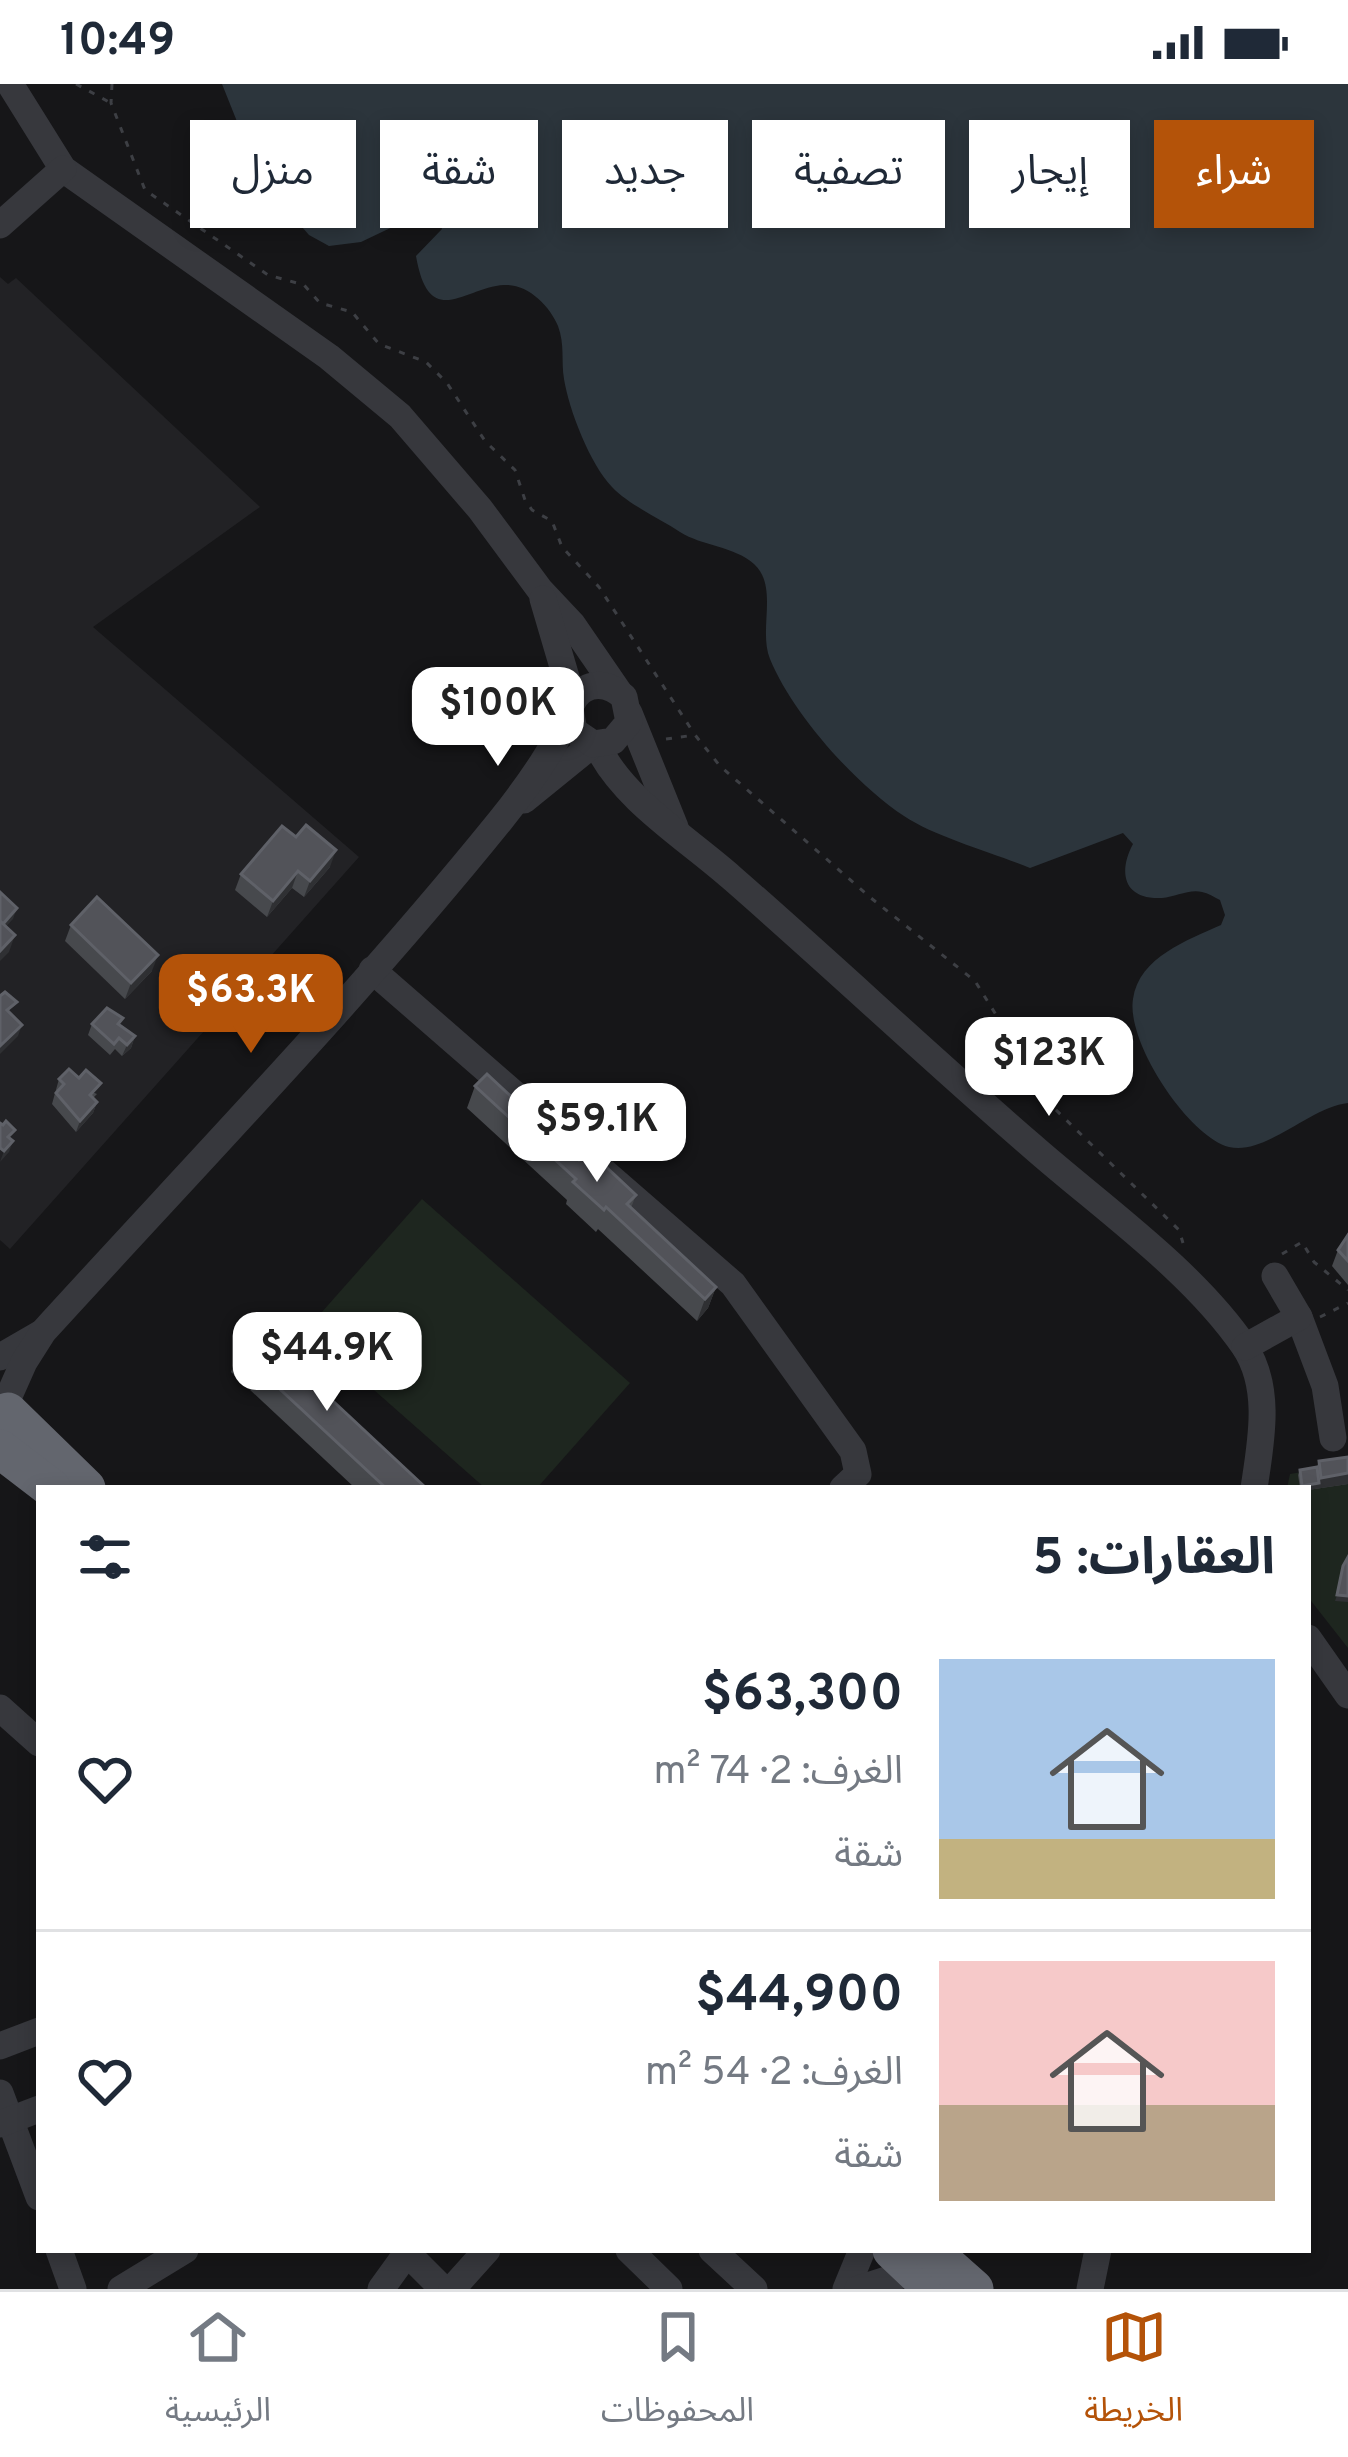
<!DOCTYPE html>
<html lang="ar">
<meta charset="utf-8">
<style>
:root{--surface:#fff;--page:#f6f6f7;--text:#1f2937;--muted:#747a83;--line:#e0e1e3;--accent:#b45309}
body{margin:0;font-family:Overpass,"Noto Sans Arabic",sans-serif;background:var(--page);color:var(--text);direction:rtl;height:100vh;display:flex;flex-direction:column;font-size:45px;white-space:nowrap}
*{box-sizing:border-box;margin:0}
p{font-size:39px;color:var(--muted)}
.icon{flex:none;width:66px;height:66px;fill:none;stroke:currentColor;stroke-width:2;stroke-linecap:round;stroke-linejoin:round}
.map{position:relative;flex:1;overflow:hidden;direction:ltr}
.panel{position:absolute;left:36px;top:1401px;width:1275px;height:768px;display:flex;flex-direction:column;background:var(--surface);border-radius:0px;box-shadow:0 6px 18px #0003;direction:rtl}
.panel>*{flex:none}
.guide{position:absolute;left:36px;top:36px;width:1278px;height:108px;direction:rtl;display:flex;gap:24px}
.price{position:absolute;translate:-50% -102px;padding:0 27px;border-radius:24px;background:#fff;color:#222;font-size:39px;line-height:78px;filter:drop-shadow(0 3px 6px #0008)}
.price::after{content:'';position:absolute;left:50%;top:72px;width:36px;height:27px;margin-left:-18px;background:inherit;clip-path:polygon(0 0,100% 0,50% 100%)}
.price.active{background:var(--accent);color:#fff}
ul{padding:0;list-style:none}
li{display:flex;align-items:center;gap:36px;height:300px;padding:0 36px}
li+li{border-top:3px solid var(--line)}
li span{display:grid;place-items:center;flex:none;width:336px;height:240px;border-radius:0px;color:#555}
li>.icon{margin-inline-start:auto}
span .icon{width:144px;height:144px;fill:#fffc;stroke-width:1}
li b{font-size:51px}
h2{display:flex;justify-content:space-between;align-items:center;height:144px;padding:0 36px;font-size:51px}
.tag{padding:0 42px;border-radius:0px;background:var(--surface);box-shadow:0 6px 18px #0003;font-size:42px;line-height:108px}
.tag.active{background:var(--accent);color:#fff}
.status{display:flex;justify-content:space-between;align-items:center;height:84px;padding:0 60px;background:var(--surface);direction:ltr}
.status svg{height:33px;fill:currentColor}
.dock{display:flex;justify-content:space-around;align-items:center;height:168px;border-top:3px solid var(--line);background:var(--surface);font-size:33px;color:var(--muted)}
.dock a{display:grid;justify-items:center;gap:6px}
.dock .active{color:var(--accent)}
.map>svg:first-child{display:block}
</style>
<div class="status"><b>10:49</b><svg viewBox="0 0 49 12"><path d="M0 12V9h3v3zM5 12V6h3v6zM10 12V3h3v9zM15 12V0h3v12zM26 1h20v11H26zM47 4h2v5h-2z"/></svg></div>
<div class="map">
<svg width="1348" height="2205" viewBox="0 0 1348 2205">
<rect width="100%" height="100%" fill="#161618"/>
<path fill="#222225" d="M0,193l8,7 8,-6 244,229 -167,120 266,230 -349,392 -10,-9z"/>
<g fill="#1e261f">
<path d="M422,1115l208,184 -93,105h-52l-179,-158z"/>
<path d="M1348,1380v184l-40,-51v-109h-21l3,-14z"/>
</g>
<path fill="#2c353c" d="M222,0h1126v1019c-38,4 -83,53 -119,44 -41,-11 -103,-105 -96,-148 6,-42 55,-59 88,-74l4,-10 -5,-15c-6,-3 -12,-7 -18,-8 -13,-3 -27,5 -40,6 -39,2 -44,-26 -29,-54l-10,-11 -93,35c-36,-15 -95,-31 -126,-52 -49,-32 -112,-103 -134,-157 -12,-30 9,-72 -16,-95 -20,-18 -52,-18 -74,-32 -21,-14 -51,-27 -68,-45 -22,-23 -43,-77 -48,-108 -3,-18 1,-34 -6,-53 -8,-20 -31,-43 -54,-41 -39,2 -75,47 -88,-29l26,-27 -4,-14 -12,-4 -65,31 -32,4 -20,-11 -49,-56z"/>
<g fill="none" stroke-linecap="round" stroke-linejoin="round">
<g stroke="#3d3f44" stroke-width="3" stroke-dasharray="6 9" stroke-linecap="butt">
<path d="M76,0l33,18"/>
<path d="M112,0l-1,19 34,87 123,85 36,10 16,18 32,9 27,32 47,18 21,21 38,58 30,29 10,30 7,10 20,11 10,26 37,40 96,148"/>
<path d="M666,655l29,-4 25,31 151,132 104,83 79,127 125,122 4,13"/>
<path d="M1282,1170l20,-12 12,20 34,28"/>
<path d="M1320,1233l28,-14"/>
</g>
<g stroke="#37383d" stroke-width="27">
<path d="M10,0l53,85 266,188 71,59 80,93 60,81 32,34 46,67"/>
<path d="M0,141l63,-56"/>
<path d="M543,515l30,102"/>
<path d="M629,629l46,114"/>
<path d="M597,661c25,54 90,93 135,133 101,88 198,180 300,268 68,60 160,124 212,200 28,41 17,96 10,142"/>
<path d="M524,716l69,-56"/>
<path d="M372,886l361,314 120,167 5,23 -15,14"/>
<path d="M1299,1233l26,69 8,52"/>
<path d="M1245,1263l54,-30 -24,-41"/>
<path d="M0,1273l40,-23"/>
<path d="M8,1314l16,-36 19,-30c154,-169 314,-334 457,-511 20,-25 42,-55 57,-83 8,-15 11,-38 26,-48 15,-9 29,-4 41,7l5,25 -16,19 -20,3 -19,-13 -4,-22"/>
<path d="M1308,1554l40,57"/>
<path d="M0,1624l39,35"/>
<path d="M0,1962l39,-15"/>
<path d="M0,2009l39,104"/>
<path d="M0,2040l39,-15"/>
<path d="M59,2166l14,39"/>
<path d="M404,2166l39,39"/>
<path d="M629,2166l40,39"/>
<path d="M712,2166l42,39"/>
<path d="M121,2205l64,-39"/>
<path d="M381,2205l26,-36"/>
<path d="M452,2205l35,-39"/>
<path d="M846,2205l16,-39"/>
<path d="M858,2205l56,-18"/>
<path d="M1090,2205l8,-39"/>
</g>
<g stroke="#63666e" stroke-width="39">
<path d="M8,1328l78,76"/>
<path d="M0,1365l51,39"/>
<path d="M892,2166l41,39"/>
<path d="M930,2166l44,39"/>
</g>
</g>
<g fill="#47494d">
<path d="M330,783l-26,30 -12,-9 -25,29 -32,-27 6,-16z"/>
<path d="M71,841l81,46 -27,28 -60,-58z"/>
<path d="M92,940l28,2 15,10 -4,12 -9,8 -7,-7 -5,6 -22,-20z"/>
<path d="M59,995l38,15 -4,4 4,4 -4,11 -17,19 -24,-28z"/>
<path d="M475,1002l104,74 57,35 -5,13 85,79 -8,21 -11,13 -99,-92 -2,3 -30,-28 1,-4 -100,-92z"/>
<path d="M1348,1151v50l-16,-19 6,-16z"/>
<path d="M239,1267l187,137h-71l-124,-116z"/>
<path d="M1348,1373v27l-40,6v-2h-8l-2,-13 2,-5 17,-3 2,-6z"/>
</g>
<g fill="#2f3033">
<path d="M336,766l-6,17 -26,30 6,-16z"/>
<path d="M298,787l-6,17 -25,29 6,-16z"/>
<path d="M17,824l-4,11 -13,14v-6z"/>
<path d="M15,851l-6,17 -9,9v-10z"/>
<path d="M158,871l-6,16 -27,28 6,-16z"/>
<path d="M22,941l-4,11 -18,18v-8z"/>
<path d="M135,952l-4,12 -9,8 5,-11z"/>
<path d="M97,1018l-4,11 -17,19 4,-11z"/>
<path d="M13,1057l-4,11 -9,10 4,-11z"/>
<path d="M716,1203l-8,21 -11,13 8,-22z"/>
<path d="M1348,1389v11l-40,6v-2h-7l1,-2 17,-3 2,-5z"/>
<path d="M1337,1511l11,1v6l-13,-1z"/>
</g>
<g fill="#525359" stroke="#5f6168" stroke-width="3">
<path d="M306,741l30,25 -26,31 -12,-10 -25,30 -32,-27 41,-48 14,11z"/>
<path d="M0,808l17,16 -14,16 -3,-3z"/>
<path d="M97,813l61,58 -27,28 -60,-58z"/>
<path d="M0,837l15,14 -15,16z"/>
<path d="M5,908l12,10 -10,8 15,15 -22,21v-50z"/>
<path d="M107,924l16,10 -5,6 17,12 -8,9 -8,-7 -5,6 -22,-20z"/>
<path d="M69,985l10,9 7,-8 15,13 -11,12 7,7 -17,19 -24,-28 8,-9 -5,-5z"/>
<path d="M487,990l92,86 9,-10 48,45 -9,9 89,83 -11,12 -99,-92 -2,3 -31,-28 3,-3 -101,-93z"/>
<path d="M6,1037l9,9 -7,7 5,4 -9,10 -4,-3v-25l3,2z"/>
<path d="M1348,1151v26l-10,-11z"/>
<path d="M258,1247l168,157h-40l-147,-137z"/>
<path d="M1348,1373v16l-27,5 -2,-17z"/>
<path d="M1317,1383l2,16 -17,3 -2,-16z"/>
<path d="M1348,1473v39l-11,-1 6,-29z"/>
</g>
</svg>
<b class="price" style="left:498px;top:685px">$100K</b>
<b class="price active" style="left:251px;top:972px">$63.3K</b>
<b class="price" style="left:1049px;top:1035px">$123K</b>
<b class="price" style="left:597px;top:1101px">$59.1K</b>
<b class="price" style="left:327px;top:1330px">$44.9K</b>
<div class="guide">
<a class="tag active">شراء</a>
<a class="tag">إيجار</a>
<a class="tag">تصفية</a>
<a class="tag">جديد</a>
<a class="tag">شقة</a>
<a class="tag">منزل</a>
</div>
<section class="panel">
<h2>العقارات: 5<svg class="icon" aria-label="filters" viewBox="0 0 24 24"><path d="M4 7h16M4 17h16"/><circle cx="9" cy="7" r="2"/><circle cx="15" cy="17" r="2"/></svg></h2>
<ul>
<li><span style="background:linear-gradient(#a9c7e8 75%,#c2b280 0)"><svg class="icon" aria-label="home" viewBox="0 0 24 24"><path d="M3 11l9-7 9 7M6 9v11h12V9"/></svg></span><div><b>$63,300</b><p>الغرف: 2 · 74 m²</p><p>شقة</p></div><svg class="icon" aria-label="heart" viewBox="0 0 24 24"><path d="M12 20l-8-8c-3-5 5-10 8-4 3-6 11-1 8 4z"/></svg></li>
<li><span style="background:linear-gradient(#f6c9c9 60%,#b9a48a 0)"><svg class="icon" aria-label="home" viewBox="0 0 24 24"><path d="M3 11l9-7 9 7M6 9v11h12V9"/></svg></span><div><b>$44,900</b><p>الغرف: 2 · 54 m²</p><p>شقة</p></div><svg class="icon" aria-label="heart" viewBox="0 0 24 24"><path d="M12 20l-8-8c-3-5 5-10 8-4 3-6 11-1 8 4z"/></svg></li>
</ul>
</section>
</div>
<nav class="dock">
<a class="active"><svg class="icon" aria-label="map" viewBox="0 0 24 24"><path d="M3 6l6-2 6 2 6-2v14l-6 2-6-2-6 2zM9 4v14M15 6v14"/></svg>الخريطة</a>
<a><svg class="icon" aria-label="saved" viewBox="0 0 24 24"><path d="M7 4h10v16l-5-4-5 4z"/></svg>المحفوظات</a>
<a><svg class="icon" aria-label="home" viewBox="0 0 24 24"><path d="M3 11l9-7 9 7M6 9v11h12V9"/></svg>الرئيسية</a>
</nav>
